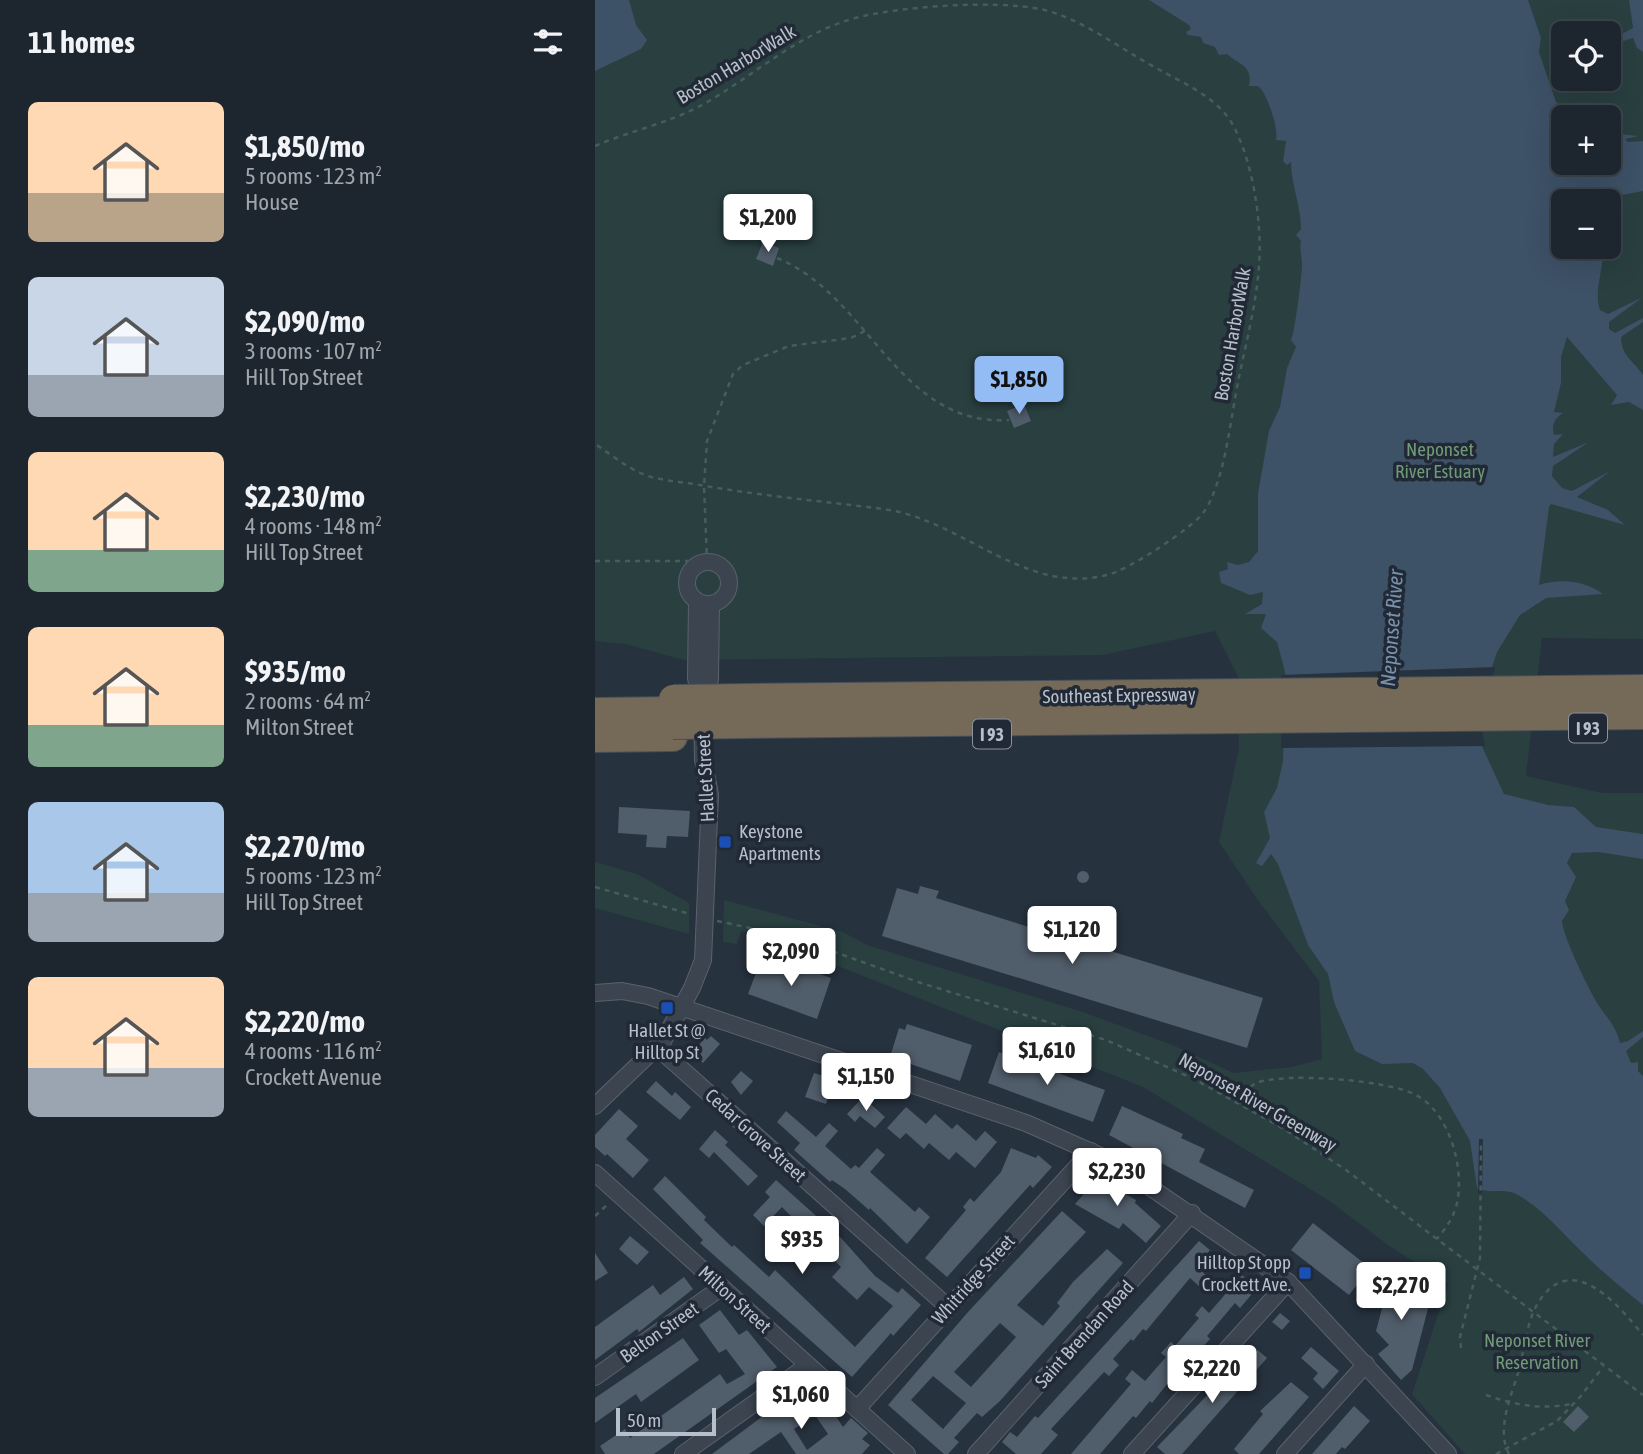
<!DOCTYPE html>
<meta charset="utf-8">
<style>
:root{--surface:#1d262f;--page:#2a323b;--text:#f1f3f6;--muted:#a0a5aa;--line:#3b434b;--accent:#93bcf4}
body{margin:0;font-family:"Asap Condensed",sans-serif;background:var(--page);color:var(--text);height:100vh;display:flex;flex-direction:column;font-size:26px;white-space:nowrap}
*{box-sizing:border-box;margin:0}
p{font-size:23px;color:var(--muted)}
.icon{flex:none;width:38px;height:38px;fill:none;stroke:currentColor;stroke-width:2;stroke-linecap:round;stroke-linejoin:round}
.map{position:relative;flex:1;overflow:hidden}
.panel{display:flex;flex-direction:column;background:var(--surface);width:595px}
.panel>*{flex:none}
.fabs{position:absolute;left:956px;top:21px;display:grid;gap:14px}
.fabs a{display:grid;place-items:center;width:70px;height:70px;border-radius:10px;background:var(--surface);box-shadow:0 7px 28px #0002,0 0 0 2px var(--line);font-size:35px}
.scale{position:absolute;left:21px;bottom:18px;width:100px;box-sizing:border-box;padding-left:7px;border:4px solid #b7bfca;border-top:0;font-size:19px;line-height:24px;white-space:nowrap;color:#b7bfca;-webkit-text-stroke:5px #202935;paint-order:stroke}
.price{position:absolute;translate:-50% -60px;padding:0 16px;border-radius:7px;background:#fff;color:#222;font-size:23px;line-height:46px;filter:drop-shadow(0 2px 4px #0008)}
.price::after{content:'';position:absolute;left:50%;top:42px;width:21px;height:16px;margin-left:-10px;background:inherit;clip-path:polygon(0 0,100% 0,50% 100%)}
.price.active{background:var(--accent);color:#111}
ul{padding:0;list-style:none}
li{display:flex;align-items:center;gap:21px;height:175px;padding:0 28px}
li span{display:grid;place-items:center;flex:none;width:196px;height:140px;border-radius:10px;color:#555}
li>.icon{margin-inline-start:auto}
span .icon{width:84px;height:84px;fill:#fffc;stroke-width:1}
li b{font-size:30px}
h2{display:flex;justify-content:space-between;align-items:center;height:84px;padding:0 28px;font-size:30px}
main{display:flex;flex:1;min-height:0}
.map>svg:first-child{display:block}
</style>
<main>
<section class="panel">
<h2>11 homes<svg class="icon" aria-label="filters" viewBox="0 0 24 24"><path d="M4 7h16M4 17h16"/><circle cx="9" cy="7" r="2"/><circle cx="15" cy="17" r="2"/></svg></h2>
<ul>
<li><span style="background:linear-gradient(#ffd9b3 65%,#b9a48a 0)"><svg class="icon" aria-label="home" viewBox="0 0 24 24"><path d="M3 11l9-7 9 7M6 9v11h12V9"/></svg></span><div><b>$1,850/mo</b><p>5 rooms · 123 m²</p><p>House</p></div></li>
<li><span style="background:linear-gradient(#c9d6e8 70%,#9aa5b1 0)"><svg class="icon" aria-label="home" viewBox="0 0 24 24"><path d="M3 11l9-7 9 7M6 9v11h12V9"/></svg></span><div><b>$2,090/mo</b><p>3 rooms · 107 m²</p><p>Hill Top Street</p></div></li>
<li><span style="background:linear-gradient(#ffd9b3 70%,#7fa58c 0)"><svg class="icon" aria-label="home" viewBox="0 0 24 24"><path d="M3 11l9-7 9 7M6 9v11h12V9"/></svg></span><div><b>$2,230/mo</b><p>4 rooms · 148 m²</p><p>Hill Top Street</p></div></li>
<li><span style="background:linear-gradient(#ffd9b3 70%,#7fa58c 0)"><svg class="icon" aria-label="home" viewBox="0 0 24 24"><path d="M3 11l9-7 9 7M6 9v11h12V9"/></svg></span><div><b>$935/mo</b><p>2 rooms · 64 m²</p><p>Milton Street</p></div></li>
<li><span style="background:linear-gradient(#a9c7e8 65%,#9aa5b1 0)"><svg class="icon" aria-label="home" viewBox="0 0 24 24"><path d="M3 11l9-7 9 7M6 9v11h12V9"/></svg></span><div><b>$2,270/mo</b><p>5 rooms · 123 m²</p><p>Hill Top Street</p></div></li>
<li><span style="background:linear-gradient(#ffd9b3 65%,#9aa5b1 0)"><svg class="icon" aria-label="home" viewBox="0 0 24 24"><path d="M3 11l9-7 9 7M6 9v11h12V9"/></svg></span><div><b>$2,220/mo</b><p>4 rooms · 116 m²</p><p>Crockett Avenue</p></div></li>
</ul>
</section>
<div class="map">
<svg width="1048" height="1454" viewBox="0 0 1048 1454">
<rect width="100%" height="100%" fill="#27323f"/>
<g fill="#293f40" fill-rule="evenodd">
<path d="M0,0h1048v639l-101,-1 -16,138 76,17h41v661h-178l-53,-60 36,-110 -60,-39 -60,-45 -185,-113 -376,-149 -26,-7 -4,13 -14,-2 1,-42 119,32 24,13 213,66 95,35 59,27 58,-6 30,-8 -3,-78 -62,-82 -38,-57 20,-94 -1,-71 -23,-46 -112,24 -419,5 -58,-16 -31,-3zM968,33h45v46h-45zM968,117h45v46h-45zM968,201h45v46h-45z"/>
<path d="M0,862l42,12 52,29v31l-94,-26z"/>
</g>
<g fill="#3d5167">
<path d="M0,0h34l7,25 11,15 -6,9 -46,22z"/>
<path d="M554,0h379l13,38 -2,14 17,50 8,8 12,-1v8h-13v46h45v-26l7,-9 5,6 19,2 -14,3 3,3 15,-1v50l-21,4 -14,9v-3h-45v46l39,1c3,21 -9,41 -2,62l8,4 35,-17 -34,25v7l6,4 28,-15v4l-22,15c0,19 13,24 22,38v35l-14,-8 -18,3 6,-10 -50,-58 -6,20v26l-7,29 9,1c-8,5 -12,12 -9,22l9,-1 -9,10 -1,13 36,-15 -36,24 -1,10 10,12 10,3 38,-20 -33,26 31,13 17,15 -74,-21 -2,3 -10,78c21,-7 47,-4 64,9l-57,4 -26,17 -23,37 -8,25 -10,63 25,54 44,11 26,2 22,20 47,7v25l-45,-7 -26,1 -5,10 9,14 -11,24 4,9 -7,11c2,18 27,69 37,85 9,13 17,20 21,37l8,-2 15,-10v6l-17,14 5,12 7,-1v9l5,5v229c-21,-17 -42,-34 -61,-53 -21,-20 -38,-42 -64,-57 -14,-8 -28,0 -41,-7l-7,-47 -30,-53 -17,-19 -10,-6 -31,1 -27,-13 -21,-49 -6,-28 -20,-29 -30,-81 -7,-10 -9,12 -6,-3 14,-25 -6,-26 13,-24 6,-27 2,-89 -8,-30 -16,-14 5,-14h-21l17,-10 1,-12 -13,3 -29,-12 -2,-11 9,-3 -1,-7 11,3 11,-3 9,-11v-58l11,-62 11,-24 7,-39 9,-21 -5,-7c4,-8 11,-65 11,-76 0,-8 -3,-15 -1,-23l-5,-6 5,-6c0,-24 -10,-44 -10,-67l-4,3 -4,-4 3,-20 -10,-1c3,-11 -9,-47 -18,-54h-9c4,-21 -10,-21 -22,-32l-8,1 -4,-8 -12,-4 -2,-6 -13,-2 -2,-3 5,-3 -2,-4z"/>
<path d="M1034,0h14v52l-6,-4 -4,-10 -25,8v-5l25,-13z"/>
</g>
<g fill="#27323f">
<path d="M900,667l-14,56 4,23 -204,2v-73z"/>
<path d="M884,1139h4l-1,55 -4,-1z"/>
</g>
<g fill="#505d6a" fill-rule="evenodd">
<path d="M168,242l16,6 -6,18 -17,-7z"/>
<path d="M429,404l7,17 -17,7 -7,-17z"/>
<path d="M24,807l71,4 -2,26 -21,-1 -1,12 -20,-1 1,-12 -29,-2z"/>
<circle cx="488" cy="877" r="6"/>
<path d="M325,886l19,5 -3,7 122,38 4,-13 33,10 -4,12 172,53 -16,50 -365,-112 15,-48 21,6z"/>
<path d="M187,960l49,18 -14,41 -69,-25 11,-29 19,6z"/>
<path d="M312,1024l65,21 -12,36 -70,-24 9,-29 6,2z"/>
<path d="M116,1036l9,8 -17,19 -11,-10 13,-15 2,2z"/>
<path d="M404,1052l106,38 -12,32 -105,-39z"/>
<path d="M146,1071l12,10 -12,14 -10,-13z"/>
<path d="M219,1073l20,6 -8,25 -21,-7z"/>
<path d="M61,1081l16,15 3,-4 16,15 -11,13 -34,-28z"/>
<path d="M268,1097l22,20 -10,11 -15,-12 -5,6 -8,-8z"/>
<path d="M527,1106l61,28 -2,4 24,11 -6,13 55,28 -9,18 -136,-73z"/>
<path d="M311,1107l20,17 9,-10 17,15 5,-5 19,17 9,-10 12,11 -22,26 -19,-16 -7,8 -20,-17 -5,6 -18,-16 -6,6 -13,-11z"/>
<path d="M24,1109l19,17 -12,13 23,21 -16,18 -26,-24 -2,2 -10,-9v-12z"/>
<path d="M191,1111l30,26 13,-14 9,8 -13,15 26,23 4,-4 4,3 18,-20 8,7 -15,17 45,40 4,-5 11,10 -23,27 -37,-36 -1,2 -24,-21 -13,-9 -2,2 -36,-32 6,-7 -23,-21z"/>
<path d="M120,1130l13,12 -3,3 33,31 -10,10 -34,-34 -5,6 -10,-9z"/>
<path d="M416,1148l25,10 2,-3 14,12 -19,21 -3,-3 -83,92 -22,-19 41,-48 -3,-3 7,-9 4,4 27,-30z"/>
<path d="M509,1171l14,13 -3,4 21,12 -1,3 26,23 -15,17 -23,-20 -4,6 -44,-25z"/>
<path d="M70,1176l41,41 -2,3 28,27 2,-2 35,32 6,-7 80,77 38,-41 -24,-19 -12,13 -25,-23 9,-10 -59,-60 -18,19 -11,-11 17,-18 -5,-5 11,-12 66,59 33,37 23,17 4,-5 19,17 -28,31 -2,-3 -39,44 -152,-134 3,-3 -50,-51z"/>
<path d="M467,1211l24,21 -69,73 26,21 17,-20 -3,-3 16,-21 34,-33 16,14 -123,138 -18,16 -5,-4 -23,25 5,4 -11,12h-4l-56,-49 80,-93zM405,1323l16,14 -45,50 -17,-15zM338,1376l33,27 -23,26 -32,-29z"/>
<path d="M718,1223l57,45 -21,27 -58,-45z"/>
<path d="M35,1236l19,16 -12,13 -18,-16z"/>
<path d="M604,1241l11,9 -14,16 12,11 -8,10 -10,-9 -44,53 -3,-2 -10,12 -2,-2 -18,20 6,6 -10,11 -5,-4 -53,57 7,6 -17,19h-25l-14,-12 8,-10 7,5 18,-21 3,2z"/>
<path d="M0,1253l13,20 -13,8z"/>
<path d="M791,1269l45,28 -19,73 -11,10 -23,-26 11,-9 -13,-14 7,-26 -6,-2z"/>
<path d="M647,1275l15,13 -17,20 -5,-5 -28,33 3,3 -13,14 -3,-3 -42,53 -2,-2 -14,17 -3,-2 -33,38h-29l60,-70 -6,-5 7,-9 13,11 21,-24 -5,-4 10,-11 4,4 24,-28 -4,-3 7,-9 7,7z"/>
<path d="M89,1277l9,12 -54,43 -2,-3 -42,31v-33l58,-42 7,10z"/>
<path d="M125,1310l19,25 8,-5 30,37 -123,87h-49l-5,-8 25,-17 5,9 90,-64 7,10 18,-10 -19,-25 -7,4 -20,-28z"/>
<path d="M685,1313l10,8 -8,9 -10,-8z"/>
<path d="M88,1338l16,22 -58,42 -5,-8 -41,29v-25z"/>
<path d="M659,1347l13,11 -85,96h-17l-8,-7z"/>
<path d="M716,1347l28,24 -16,18 -10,-10 5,-6 -17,-15z"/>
<path d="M696,1382l18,15 -50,57h-20l-5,-5 29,-35 -3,-3z"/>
<path d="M216,1389l17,24 4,4 3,-2 8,12 8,-9 17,15 -6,6 8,6 -8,9h-66l-15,-22 -32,22h-37l71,-53 3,5zM220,1415l13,19 -21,16 -13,-21z"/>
<path d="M759,1406l16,15 -25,28 -3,-2 -6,7h-24z"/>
<path d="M983,1406l11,11 -15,15 -11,-10z"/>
</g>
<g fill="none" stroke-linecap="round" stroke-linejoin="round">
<g stroke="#59626d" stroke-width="18">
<g id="minor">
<circle cx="113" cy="583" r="21"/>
<path d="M108,704l7,-25 1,-75"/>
<path d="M0,993l27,-2 26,5 378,127 86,38 176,121 160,172"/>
<path d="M63,1048l290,259"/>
<path d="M0,1106l68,-65 29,-53 11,-28 7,-166 -7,-34 -1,-54 -6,-28 1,-77"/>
<path d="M0,1173l312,281"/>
<path d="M0,1377l127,-90"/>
<path d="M262,1409l234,-258"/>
<path d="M88,1454l125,-89"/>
<path d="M381,1454l216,-241"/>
<path d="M537,1454l156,-172"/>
<path d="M690,1454l81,-90"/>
</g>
</g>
<g stroke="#464f5a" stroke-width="30">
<g id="motorway">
<path d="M152,698l896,-9"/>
<path d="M0,712l78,-1"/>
<path d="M151,724l897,-9"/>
<path d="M0,738l78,-1"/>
</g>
</g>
<g stroke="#475c5d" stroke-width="2.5" stroke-dasharray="5 5" stroke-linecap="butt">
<path d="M0,146c35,-15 74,-23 107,-41 52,-29 95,-71 153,-87 47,-12 138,-18 185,-9 42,9 80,40 118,60 27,15 61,29 76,58 15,29 23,70 25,102 4,50 -10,100 -20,148 -8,37 -14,107 -36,136 -12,16 -76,58 -96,62 -83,21 -145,-56 -224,-66 -61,-8 -122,-13 -183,-24 -17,-3 -36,-4 -52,-9 -20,-7 -36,-21 -53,-32"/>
<path d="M182,258c92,37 121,169 232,162"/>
<path d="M0,561h112l-3,-75 3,-45 26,-67 10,-9 46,-19 62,-8 14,-7"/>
<path d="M0,887l95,27"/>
<path d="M122,921l76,16 128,46 185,57 88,39 90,50 62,41 297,225"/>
<path d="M645,1104c4,-7 8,-17 16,-21 29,-11 130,-3 158,11 36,17 52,77 42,113 -4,13 -11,22 -19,32"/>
<path d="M0,1216l13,-12"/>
<path d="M866,1348l-1,-11 20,-79 1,-117"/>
<path d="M891,1395c28,10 56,15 85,9"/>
<path d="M901,1454l61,-33 23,-24 23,-30"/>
<path d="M914,1454c-14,-26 4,-61 11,-88 5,-20 7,-45 18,-63 34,-55 81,3 105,32"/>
</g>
<use href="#minor" stroke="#3b444f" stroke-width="16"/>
<use href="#motorway" stroke="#756958" stroke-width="28"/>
<g stroke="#464f5a" stroke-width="30" stroke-linecap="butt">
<g id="motorway-bridge">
<path d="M78,699l74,-1"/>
<path d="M78,725l73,-1"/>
</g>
</g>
<use href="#motorway-bridge" stroke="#756958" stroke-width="28"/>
</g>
<g fill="#1a4fb4" stroke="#202935" stroke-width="2.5">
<rect x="123" y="835" width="14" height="14" rx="3.5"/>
<rect x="65" y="1001" width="14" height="14" rx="3.5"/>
<rect x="703" y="1266" width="14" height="14" rx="3.5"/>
</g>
<g text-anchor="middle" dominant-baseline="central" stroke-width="7" stroke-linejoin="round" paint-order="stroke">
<g fill="#202935" stroke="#8a929d" stroke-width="2">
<rect x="974" y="713.5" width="38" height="29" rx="5"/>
<rect x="378" y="719.5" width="38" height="29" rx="5"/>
</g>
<g font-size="18" font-weight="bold" fill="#b7bfca">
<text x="993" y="728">I 93</text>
<text x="397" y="734">I 93</text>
</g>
<g font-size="19" fill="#b7bfca" stroke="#202935">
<text transform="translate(141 64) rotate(-31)">Boston HarborWalk</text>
<text transform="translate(637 334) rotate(-80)">Boston HarborWalk</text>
<text transform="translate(524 695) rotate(-1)">Southeast Expressway</text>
<text transform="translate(110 778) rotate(-93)">Hallet Street</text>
<text transform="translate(663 1102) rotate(30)">Neponset River Greenway</text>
<text transform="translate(161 1135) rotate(42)">Cedar Grove Street</text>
<text transform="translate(378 1279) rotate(-48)">Whitridge Street</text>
<text transform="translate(140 1299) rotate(42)">Milton Street</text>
<text transform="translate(64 1332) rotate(-35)">Belton Street</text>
<text transform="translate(489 1334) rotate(-48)">Saint Brendan Road</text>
</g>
<g font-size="19" fill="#709a77" stroke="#202935">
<text x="845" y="449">Neponset<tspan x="845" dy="22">River Estuary</tspan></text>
<text x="942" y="1340">Neponset River<tspan x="942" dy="22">Reservation</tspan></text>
</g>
<g font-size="19" fill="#b7bfca" stroke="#202935" text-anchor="start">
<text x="144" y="831">Keystone<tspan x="144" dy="22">Apartments</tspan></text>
<text x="72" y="1030" text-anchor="middle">Hallet St @<tspan x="72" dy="22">Hilltop St</tspan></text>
<text x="696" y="1262" text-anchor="end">Hilltop St opp<tspan x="696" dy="22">Crockett Ave.</tspan></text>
</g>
<g font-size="21" font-style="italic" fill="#7991ab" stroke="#202935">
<text transform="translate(796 628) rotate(-86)">Neponset River</text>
</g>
</g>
</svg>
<div class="fabs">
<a><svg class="icon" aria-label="locate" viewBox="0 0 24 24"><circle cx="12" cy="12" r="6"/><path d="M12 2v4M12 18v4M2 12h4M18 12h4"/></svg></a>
<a>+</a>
<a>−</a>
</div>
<div class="scale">50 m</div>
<b class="price" style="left:173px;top:254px">$1,200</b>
<b class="price active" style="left:424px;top:416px">$1,850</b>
<b class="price" style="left:477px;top:966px">$1,120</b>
<b class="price" style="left:196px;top:988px">$2,090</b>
<b class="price" style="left:452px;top:1087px">$1,610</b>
<b class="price" style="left:271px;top:1113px">$1,150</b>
<b class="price" style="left:522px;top:1208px">$2,230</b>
<b class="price" style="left:207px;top:1276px">$935</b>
<b class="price" style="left:806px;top:1322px">$2,270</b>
<b class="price" style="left:617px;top:1405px">$2,220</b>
<b class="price" style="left:206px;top:1431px">$1,060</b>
</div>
</main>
